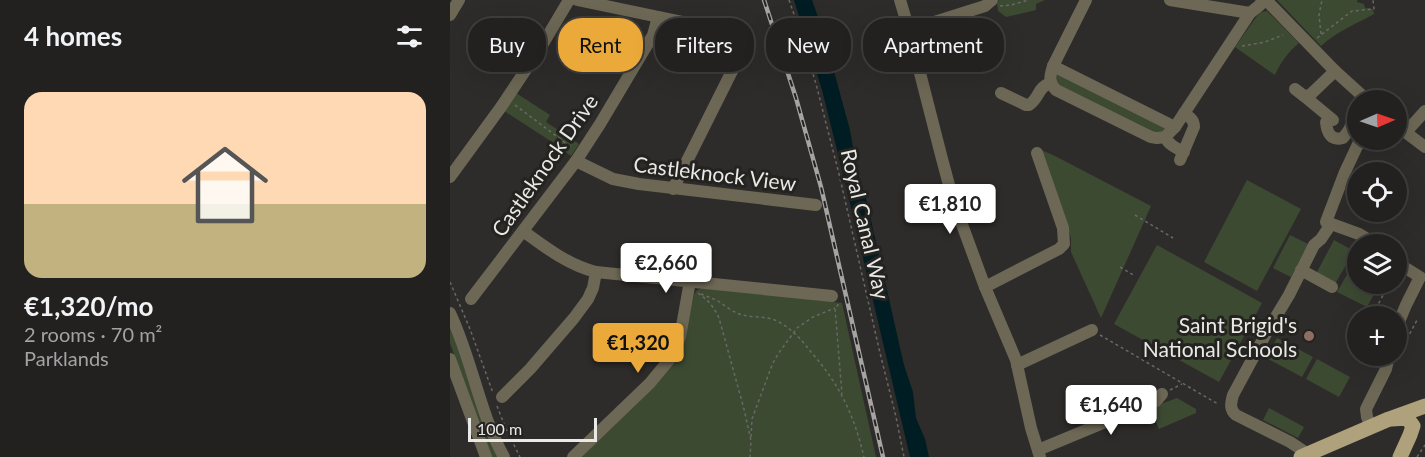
<!DOCTYPE html>
<meta charset="utf-8">
<style>
:root{--surface:#222120;--page:#2a2929;--text:#f1f3f6;--muted:#a2a3a5;--line:#3f3e3e;--accent:#eba939}
body{margin:0;font-family:Lato,sans-serif;background:var(--page);color:var(--text);height:100vh;display:flex;flex-direction:column;font-size:22px;white-space:nowrap}
*{box-sizing:border-box;margin:0}
p{font-size:20px;color:var(--muted)}
.icon{flex:none;width:33px;height:33px;fill:none;stroke:currentColor;stroke-width:2;stroke-linecap:round;stroke-linejoin:round}
.map{position:relative;flex:1;overflow:hidden}
.side{display:flex;flex-direction:column;background:var(--surface);width:450px}
.side>*{flex:none}
.guide{position:absolute;left:18px;top:18px;width:570px;height:54px;display:flex;gap:12px}
.needle{width:39px;rotate:88deg}
.tools{position:absolute;left:897px;top:90px;display:grid;gap:12px}
.tools a{display:grid;place-items:center;width:60px;height:60px;border-radius:50%;background:var(--surface);box-shadow:0 6px 24px #0002,0 0 0 2px var(--line);font-size:30px}
.scale{position:absolute;left:18px;bottom:15px;width:129px;box-sizing:border-box;padding-left:6px;border:3px solid #e9e9e7;border-top:0;font-size:16px;line-height:21px;white-space:nowrap;color:#e9e9e7;-webkit-text-stroke:4px #242320;paint-order:stroke}
.price{position:absolute;translate:-50% -51px;padding:0 14px;border-radius:6px;background:#fff;color:#222;font-size:20px;line-height:39px;filter:drop-shadow(0 2px 3px #0008)}
.price::after{content:'';position:absolute;left:50%;top:36px;width:18px;height:14px;margin-left:-9px;background:inherit;clip-path:polygon(0 0,100% 0,50% 100%)}
.price.selected{background:var(--accent);color:#111}
ul{padding:0;list-style:none}
li{display:grid;align-content:center;gap:12px;height:318px;padding:0 24px}
li+li{border-top:2px solid var(--line)}
li span{display:grid;place-items:center;height:186px;border-radius:18px;color:#555}
li>.icon{margin-inline-start:auto}
span .icon{width:108px;height:108px;fill:#fffc;stroke-width:1}
li b{font-size:26px}
h2{display:flex;justify-content:space-between;align-items:center;height:72px;padding:0 24px;font-size:26px}
.chip{padding:0 21px;border-radius:24px;background:var(--surface);box-shadow:0 6px 24px #0002,0 0 0 2px var(--line);font-size:21px;line-height:54px}
.chip.selected{background:var(--accent);color:#111}
main{display:flex;flex:1;min-height:0}
.map>svg:first-child{display:block}
</style>
<main>
<section class="side">
<h2>4 homes<svg class="icon" aria-label="filters" viewBox="0 0 24 24"><path d="M4 7h16M4 17h16"/><circle cx="9" cy="7" r="2"/><circle cx="15" cy="17" r="2"/></svg></h2>
<ul>
<li><span style="background:linear-gradient(#ffd9b3 60%,#c2b280 0)"><svg class="icon" aria-label="home" viewBox="0 0 24 24"><path d="M3 11l9-7 9 7M6 9v11h12V9"/></svg></span><div><b>€1,320/mo</b><p>2 rooms · 70 m²</p><p>Parklands</p></div></li>
</ul>
</section>
<div class="map">
<svg width="975" height="457" viewBox="0 0 975 457">
<rect width="100%" height="100%" fill="#2e2c2a"/>
<g fill="#3d4a32">
<path d="M549,0h46l-9,4v6l-30,7 -8,-6 -1,-7z"/>
<path d="M827,0h80v2l7,2 1,4 8,1 1,5c-18,10 -38,18 -53,32z"/>
<path d="M817,11l32,32c-11,9 -19,20 -24,32l-40,-28 22,-31 4,-4z"/>
<path d="M607,72l111,55 -7,5 -8,-1 -94,-46 -3,-5z"/>
<path d="M66,93l34,22 -4,7 33,22 -8,12 -22,-16 -45,-29z"/>
<path d="M591,150l14,6 96,50 -50,112 -30,-66v-14z"/>
<path d="M797,180l54,29 -44,82 -53,-29z"/>
<path d="M840,235l18,9 -17,33 -18,-9z"/>
<path d="M884,240l20,11 -19,33 -19,-10z"/>
<path d="M707,245l105,58 -43,79 -105,-58z"/>
<path d="M898,273l9,5 1,6h9l10,5 -10,18 -30,-15z"/>
<path d="M253,287l139,16 34,154h-296l105,-121 9,-41 2,-4z"/>
<path d="M0,325l33,99 15,33h-7l-41,-114z"/>
<path d="M827,338l36,19 -11,20 -36,-19z"/>
<path d="M867,359l33,18 -11,20 -33,-18z"/>
<path d="M727,398l19,11v4l-37,16 -9,-21z"/>
<path d="M819,408l35,19 -6,11 -35,-18z"/>
</g>
<path fill="#001d24" d="M344,0h18l11,31 27,99 8,44 8,24 38,167 9,27 3,26 9,21 4,18h-19l-65,-275 -23,-92z"/>
<g fill="none" stroke-linecap="round" stroke-linejoin="round">
<g stroke="#696866" stroke-width="1.5" stroke-dasharray="3 3" stroke-linecap="butt">
<path d="M339,0l12,34 15,50 23,90 41,179 16,64 8,40"/>
<path d="M550,6l11,-1 18,-5"/>
<path d="M871,34l-2,-19 3,-15"/>
<path d="M867,38l35,-27 22,-2 -1,-9"/>
<path d="M792,46l23,-4 18,-7"/>
<path d="M65,105l56,42"/>
<path d="M685,215l38,23"/>
<path d="M670,267l15,9"/>
<path d="M0,282l20,47 23,64"/>
<path d="M248,293c10,7 16,14 21,25l25,91 7,32 -1,16"/>
<path d="M251,294c5,2 11,4 17,7 6,4 12,9 19,12 13,6 28,2 40,8 14,7 25,19 34,31 29,33 43,63 53,105"/>
<path d="M388,304v1l-3,3 7,86"/>
<path d="M923,314l16,-30"/>
<path d="M650,335l118,69"/>
<path d="M946,341h10l11,-21"/>
<path d="M720,390l12,-6"/>
<path d="M47,406l9,23 14,28"/>
<path d="M301,437l1,-18 20,-54 6,-11 19,-26 16,-11 22,-9"/>
<path d="M967,457l8,-12"/>
</g>
<g stroke="#6d6755" stroke-width="12">
<path d="M127,0l149,31c16,4 18,14 12,28l-65,130"/>
<path d="M450,0l9,30 32,125 12,45 32,87 31,73 15,68 9,29"/>
<path d="M636,0l-33,66c-3,10 -5,16 3,24l95,47 6,1 8,-1 10,-10 75,-114 10,-8 2,-5"/>
<path d="M720,0l80,13"/>
<path d="M816,0l69,71 32,29"/>
<path d="M0,15l9,-15"/>
<path d="M459,30l76,-24 7,-6"/>
<path d="M603,66l122,61"/>
<path d="M845,89l9,7 6,-1 25,-24"/>
<path d="M551,93l25,12h3c11,-7 8,-18 22,-22"/>
<path d="M854,96l29,24"/>
<path d="M876,122c1,11 5,19 17,16l6,-8 9,-20"/>
<path d="M946,125l29,22"/>
<path d="M956,132l19,-21"/>
<path d="M715,137c4,8 11,11 19,15"/>
<path d="M910,140l-15,32 -19,50 33,12 17,10"/>
<path d="M730,160l14,-33c0,-8 -4,-9 -10,-14"/>
<path d="M126,161l37,18 26,5 177,21"/>
<path d="M0,177l51,-70 40,-60 28,-47"/>
<path d="M73,231c22,16 45,34 73,41l236,24"/>
<path d="M946,262l24,15 -14,28 -10,24"/>
<path d="M851,270l31,17"/>
<path d="M535,287l74,-38 5,-5 -1,-16 -26,-75"/>
<path d="M21,299l105,-138 24,-37 53,-89 5,-18"/>
<path d="M0,313c22,46 29,99 54,144"/>
<path d="M0,359l36,98"/>
<path d="M567,365l75,-35"/>
<path d="M52,397l28,-28 44,-51 14,-19 5,-11 3,-16"/>
<path d="M921,427l-4,-10 -1,-8 20,-40 3,-13"/>
<path d="M588,450l118,-49 6,-7"/>
<path d="M123,457l77,-74 19,-23 11,-23 10,-56"/>
<path d="M859,457l-1,-3 -18,-12 -54,-27c-7,-6 -5,-12 -3,-20l35,-65 21,-35 25,-50 7,-6 10,-15"/>
</g>
<g stroke="#aea17b" stroke-width="15">
<path d="M942,419l15,-1 6,8 -3,9 -10,22"/>
<path d="M851,457l88,-38 36,-13"/>
</g>
<g stroke="#a5a4a2" stroke-width="4.5">
<path id="rail" d="M314,0l32,98 25,89 62,270"/>
</g>
<use href="#rail" stroke="#242320" stroke-width="2" stroke-dasharray="7" stroke-linecap="butt"/>
</g>
<circle fill="#8d6e63" stroke="#242320" stroke-width="2" cx="859" cy="336" r="6"/>
<g text-anchor="middle" dominant-baseline="central" stroke-width="6" stroke-linejoin="round" paint-order="stroke">
<g font-size="21" fill="#e9e9e7" stroke="#242320">
<text transform="translate(94 165) rotate(-55)">Castleknock Drive</text>
<text transform="translate(265 173) rotate(7)">Castleknock View</text>
<text transform="translate(416 224) rotate(77)">Royal Canal Way</text>
</g>
<g font-size="21" fill="#e9e9e7" stroke="#242320" text-anchor="end">
<text x="847" y="324">Saint Brigid's<tspan x="847" dy="24">National Schools</tspan></text>
</g>
</g>
</svg>
<div class="tools">
<a><svg class="needle" viewBox="-14 -14 28 28"><path d="M0-13l5 13h-10z" fill="#e53935"/><path d="M0 13l5-13h-10z" fill="#a2a3a5"/></svg></a>
<a><svg class="icon" aria-label="locate" viewBox="0 0 24 24"><circle cx="12" cy="12" r="6"/><path d="M12 2v4M12 18v4M2 12h4M18 12h4"/></svg></a>
<a><svg class="icon" aria-label="layers" viewBox="0 0 24 24"><path d="M12 4l9 5-9 5-9-5zM3 14l9 5 9-5"/></svg></a>
<a>+</a>
</div>
<div class="scale">100 m</div>
<b class="price" style="left:500px;top:235px">€1,810</b>
<b class="price" style="left:216px;top:294px">€2,660</b>
<b class="price selected" style="left:188px;top:374px">€1,320</b>
<b class="price" style="left:661px;top:436px">€1,640</b>
<div class="guide">
<a class="chip">Buy</a>
<a class="chip selected">Rent</a>
<a class="chip">Filters</a>
<a class="chip">New</a>
<a class="chip">Apartment</a>
</div>
</div>
</main>
